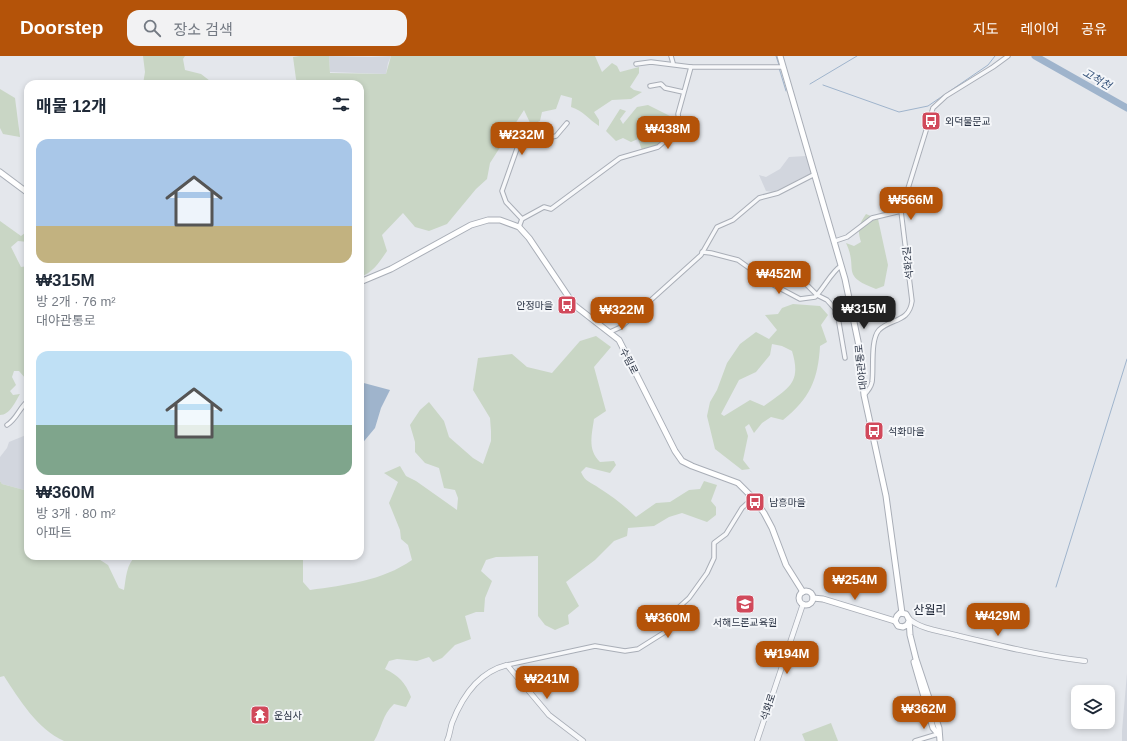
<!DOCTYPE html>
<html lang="ko">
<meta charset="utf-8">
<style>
:root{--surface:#fff;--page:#f2f2f3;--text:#1f2937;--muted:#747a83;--accent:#b45309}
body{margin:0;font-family:Arial,"Noto Sans KR",sans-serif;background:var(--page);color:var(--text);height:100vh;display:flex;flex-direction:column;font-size:15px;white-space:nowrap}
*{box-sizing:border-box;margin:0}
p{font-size:13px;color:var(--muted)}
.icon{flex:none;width:22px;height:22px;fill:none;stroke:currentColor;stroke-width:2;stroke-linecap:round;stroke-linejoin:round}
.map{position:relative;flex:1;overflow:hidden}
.panel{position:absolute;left:24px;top:24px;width:340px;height:480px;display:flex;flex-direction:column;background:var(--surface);border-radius:12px;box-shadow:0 2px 6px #0003}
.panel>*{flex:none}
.tools{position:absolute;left:1071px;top:629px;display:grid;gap:8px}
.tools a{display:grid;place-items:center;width:44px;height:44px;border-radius:8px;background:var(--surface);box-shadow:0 2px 6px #0003;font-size:20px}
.price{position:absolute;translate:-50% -34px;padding:0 9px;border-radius:8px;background:var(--accent);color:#fff;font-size:13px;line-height:26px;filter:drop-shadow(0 1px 2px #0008)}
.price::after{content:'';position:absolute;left:50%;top:24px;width:12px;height:9px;margin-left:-6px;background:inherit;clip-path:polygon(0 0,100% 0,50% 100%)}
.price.current{background:#222;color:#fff}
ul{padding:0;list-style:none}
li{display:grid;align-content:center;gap:8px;height:212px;padding:0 12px}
li span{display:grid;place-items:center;height:124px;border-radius:12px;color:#555}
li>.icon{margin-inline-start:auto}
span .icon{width:72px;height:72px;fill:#fffc;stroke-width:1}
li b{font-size:17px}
h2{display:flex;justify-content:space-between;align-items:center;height:48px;padding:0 12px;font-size:17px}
header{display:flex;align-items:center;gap:24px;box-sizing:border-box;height:56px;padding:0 20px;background:var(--accent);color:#fff}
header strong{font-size:19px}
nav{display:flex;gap:22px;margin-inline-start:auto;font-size:14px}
.search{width:280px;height:36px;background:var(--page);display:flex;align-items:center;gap:10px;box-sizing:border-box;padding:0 14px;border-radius:12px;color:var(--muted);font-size:15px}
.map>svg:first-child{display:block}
</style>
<header>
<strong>Doorstep</strong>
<div class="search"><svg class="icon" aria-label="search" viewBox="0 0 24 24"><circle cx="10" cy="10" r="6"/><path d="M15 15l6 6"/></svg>장소 검색</div>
<nav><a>지도</a><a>레이어</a><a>공유</a></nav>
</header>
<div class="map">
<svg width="1127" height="685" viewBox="0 0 1127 685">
<rect width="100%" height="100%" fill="#e4e7ec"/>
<g fill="#d2d6de">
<path d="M329,0l42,1 20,-1 -3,7 -2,11 -56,-2z"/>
<path d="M806,100l6,17 -38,19 -8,-1 -7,-16 7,2 14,-8 9,-12z"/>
<path d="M26,379l2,1v55l-26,-7 -2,-3v-24l7,-9 2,-6z"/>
<path d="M1127,617v68h-5v-10z"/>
</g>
<g fill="#c9d6c5" fill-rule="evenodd">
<path d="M143,0h42l-2,3 2,11 16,4 13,10h-71l2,-12z"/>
<path d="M300,0h29l1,17 56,1 5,-18h204l7,16 10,-9 5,3 3,6 19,-5v6l-9,14 4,3 8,2 -11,7 -19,1 -18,12 5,8v6c-11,-7 -15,-15 -28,-19l1,-9 -11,-3 -5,14 -14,3 -2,9 -9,4 -7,-15 -34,53 -3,16 -11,10 -29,35 -18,7 -14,-4 -12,-14 -21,22 5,16c-7,10 -14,22 -27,26v-193h-62l-2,-5 -3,-22z"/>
<path d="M0,33l15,9 5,39 -17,-3 -3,-6z"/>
<path d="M648,49l22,11h6l1,13 -19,16 -16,5 -4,-11 -7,3 -8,-4 -7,3 -10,-10 14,-22 6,2 -6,8 3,5 14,-17z"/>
<path d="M866,158l12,5 10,46 -4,21 -8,3c-37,-14 -17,-19 -30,-46l8,3 7,-4c-4,-12 -2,-18 5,-28z"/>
<path d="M0,165l21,15 4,-3v-12l3,1v20l-10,-1 -7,6 10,20 7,-1v110l-2,3 -7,-8h-5l-2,6 4,8 -6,6 3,4 7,-1c-5,8 -10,21 -20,21z"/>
<path d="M793,248l27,2 8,9 -7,10 6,17 -7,4c-2,34 -10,52 -37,74l-12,-3 -9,6 -8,10 -5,-9 -4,3 3,9 -5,24 7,9 -8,1 -27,-21 -8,-33 3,-14 7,-12 10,-27 13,-19 16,-12 13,7 8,-9 -12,-15 13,-1 4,-6zM772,288l10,2 10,5c10,33 -4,37 -28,55l-14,-6 -26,16 -3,-2 18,-34 17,-8 14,-17z"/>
<path d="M596,280l15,11 -17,20 12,44 -12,8c-2,15 -7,31 6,43l14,-1 2,4 -6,8 -24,-6 -5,5c4,10 10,10 18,16 13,8 26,18 37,29l20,-14 14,-1 19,-12 11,-1 4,-8 13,4 -6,16 5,6v8l-9,7 -25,-9 -13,4 -15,9 -26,2 -1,8 -13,5 -19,19 -29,22 13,24 -11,9 1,9 -14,6 -10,-5 -7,-9v-60l-42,1 -10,3 -5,11 11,10 -7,17 -1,14h-8l-11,4 6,23 -16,6 -13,13 -9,4 -4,-5 -12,4 -20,-2 -8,2 -4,8c14,7 20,13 26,28l-5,10 -12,-3c-12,11 -12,24 -20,37h-310c-27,-12 -45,-42 -60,-65l-4,1v-196l2,3 26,7v65h66l14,9 11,23 5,2c2,-11 2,-26 12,-34h169l-2,4v22l7,8c35,-5 72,-9 102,-30l-4,-15 -7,-6 -1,-9 -11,-27 9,-21 -14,-9 16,-7 6,10 10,5 41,29 1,-12 -3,-8 -11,-2 -5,-20 -14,-5 -10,-11v-10l-5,-17 10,-15 9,-8 15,19 5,16 24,21 10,6 8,-23v-10l-1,-13 -17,-28 5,-32 34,-4 15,13 25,6 28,-32z"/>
<path d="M831,667l7,18h-33l-3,-7z"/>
</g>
<path fill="#9fb4cc" d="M360,326l30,8 -9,18 -6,20 -15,18z"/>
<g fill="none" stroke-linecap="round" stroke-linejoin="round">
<g stroke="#9fb4cc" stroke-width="1">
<path d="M776,0l3,9"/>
<path d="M779,12l7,23"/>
<path d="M810,28l47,-28"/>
<path d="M823,29l76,27 29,-6 60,-41 7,-9"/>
<path d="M1056,531l71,-228"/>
</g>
<path stroke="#9fb4cc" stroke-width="7" d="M1035,0l92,52"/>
<g stroke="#a9aeb7" stroke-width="5.5">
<g id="minor">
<path d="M671,0l2,7"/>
<path d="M636,8l15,-2 40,5"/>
<path d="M650,30l11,-2 4,4 18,4"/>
<path d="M522,163l-16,-17 -4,-11 17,-48 5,-5 10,3 22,-5 11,-13"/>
<path d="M519,171l3,-8 22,-12 7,2 69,-51 38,-11 22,-19 -2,-14 13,-47h91"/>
<path d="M835,185l12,-4 25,-19 29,-7"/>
<path d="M702,196l9,1 27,7 32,23 30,16 15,-2c9,-9 17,-26 26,-31"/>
<path d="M806,228l11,11 10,5 8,9 3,8 7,41"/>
<path d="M610,276l11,-5 80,-72 16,-28 16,-7 26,-22 19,-5 37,-19"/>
<path d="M864,339c3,-3 7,-8 8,-13 2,-13 -2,-42 7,-52 12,-12 30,-7 33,-29l-11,-90 32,-103 13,-12 47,-29 15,-11"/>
<path d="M7,369c10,-6 12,-17 21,-24"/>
<path d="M507,609l88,-19 30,5 13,-2 27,-17 6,-7 7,-17 11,-10 18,-25 7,-15v-15l12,-9 16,-26 11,-10"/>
<path d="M915,685l23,-7"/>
</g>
</g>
<g stroke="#a9aeb7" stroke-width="6">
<g id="tertiary">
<path d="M908,562c13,12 34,13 51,18 42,10 83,20 126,25"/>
<path d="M447,685c3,-6 3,-12 5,-18 10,-26 27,-51 55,-58l42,50 34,26"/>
<path d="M757,685l46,-137"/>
</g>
</g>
<g stroke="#a9aeb7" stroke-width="7">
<g id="secondary">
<path d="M780,0l65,223 14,67 5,49 22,101 16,117"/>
<path d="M0,116l28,21"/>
<path d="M360,226l31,-13 80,-44 17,-5h12l19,7 10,11 45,67 45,35 56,111 7,10 10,5 46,17 15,15 11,15 8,15 14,37 17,27"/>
<circle cx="806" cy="542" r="7"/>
<path d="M813,542l10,1 72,22"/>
<path d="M909,565l-2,4 -4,2 -5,-1 -3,-5 2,-5 3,-3 6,1 3,5 1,16 6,24 23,69 1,13"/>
<path d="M914,606l19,66 5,6"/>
</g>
</g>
<use href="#minor" stroke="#f7f8fa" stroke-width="3.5"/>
<use href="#tertiary" stroke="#f7f8fa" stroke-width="4.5"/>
<use href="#secondary" stroke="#fff" stroke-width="5"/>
</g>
<defs>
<g id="bus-square" transform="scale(1)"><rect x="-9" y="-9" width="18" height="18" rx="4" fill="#d1495b" stroke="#f4f6f9"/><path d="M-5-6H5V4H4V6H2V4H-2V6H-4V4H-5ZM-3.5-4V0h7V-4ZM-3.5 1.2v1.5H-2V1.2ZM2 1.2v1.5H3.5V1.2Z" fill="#fff"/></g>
<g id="school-square" transform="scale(1)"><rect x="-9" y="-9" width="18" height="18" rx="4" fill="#d1495b" stroke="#f4f6f9"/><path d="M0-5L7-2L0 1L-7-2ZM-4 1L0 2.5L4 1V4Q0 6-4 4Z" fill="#fff"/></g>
<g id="temple-square" transform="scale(1)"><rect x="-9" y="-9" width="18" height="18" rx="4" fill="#d1495b" stroke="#f4f6f9"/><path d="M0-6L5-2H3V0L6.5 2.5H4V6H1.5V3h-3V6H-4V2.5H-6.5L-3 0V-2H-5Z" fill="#fff"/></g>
</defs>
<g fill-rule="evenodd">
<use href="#bus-square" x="931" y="65"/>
<use href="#bus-square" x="567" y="249"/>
<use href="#bus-square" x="874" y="375"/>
<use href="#bus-square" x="755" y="446"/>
<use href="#school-square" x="745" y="548"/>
<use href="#temple-square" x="260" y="659"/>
</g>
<g text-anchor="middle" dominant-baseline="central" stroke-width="4" stroke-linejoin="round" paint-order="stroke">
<g font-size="10" fill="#2b3445" stroke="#f4f6f9" text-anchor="start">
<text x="945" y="65">외덕물문교</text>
<text x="553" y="249" text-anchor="end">안정마을</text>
<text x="888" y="375">석화마을</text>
<text x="769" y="446">남흥마을</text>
<text x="745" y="566" text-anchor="middle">서해드론교육원</text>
<text x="274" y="659">운심사</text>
</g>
<g font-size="10" fill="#2b3445" stroke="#f4f6f9">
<text transform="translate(908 207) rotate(-96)">석화2길</text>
<text transform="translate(629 305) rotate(63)">수림로</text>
<text transform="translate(861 311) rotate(-96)">대야관통로</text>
<text transform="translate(768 651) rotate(-72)">석화로</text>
</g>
<g font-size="11" font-style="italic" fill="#34527a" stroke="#f4f6f9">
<text transform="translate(1097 23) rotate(30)">고척천</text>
</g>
<g font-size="12" fill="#1d2536" stroke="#f4f6f9">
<text x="930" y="554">산월리</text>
</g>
</g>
</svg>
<div class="tools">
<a><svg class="icon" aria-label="layers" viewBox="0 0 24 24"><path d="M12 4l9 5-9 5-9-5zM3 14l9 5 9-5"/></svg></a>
</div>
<b class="price" style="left:668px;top:94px">₩438M</b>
<b class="price" style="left:522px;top:100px">₩232M</b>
<b class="price" style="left:911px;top:165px">₩566M</b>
<b class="price" style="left:779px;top:239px">₩452M</b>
<b class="price current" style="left:864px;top:274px">₩315M</b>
<b class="price" style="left:622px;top:275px">₩322M</b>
<b class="price" style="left:855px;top:545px">₩254M</b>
<b class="price" style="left:998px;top:581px">₩429M</b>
<b class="price" style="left:668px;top:583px">₩360M</b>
<b class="price" style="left:787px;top:619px">₩194M</b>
<b class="price" style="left:547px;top:644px">₩241M</b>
<b class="price" style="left:924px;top:674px">₩362M</b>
<section class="panel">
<h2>매물 12개<svg class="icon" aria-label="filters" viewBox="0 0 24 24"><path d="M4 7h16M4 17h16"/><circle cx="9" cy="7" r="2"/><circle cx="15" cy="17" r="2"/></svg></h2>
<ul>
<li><span style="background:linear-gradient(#a9c7e8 70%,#c2b280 0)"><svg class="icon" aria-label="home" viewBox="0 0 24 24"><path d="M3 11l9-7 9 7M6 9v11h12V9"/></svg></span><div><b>₩315M</b><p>방 2개 · 76 m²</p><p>대야관통로</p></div></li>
<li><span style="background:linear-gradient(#bfe0f5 60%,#7fa58c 0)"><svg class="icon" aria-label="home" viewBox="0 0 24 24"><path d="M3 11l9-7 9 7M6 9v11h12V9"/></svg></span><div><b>₩360M</b><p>방 3개 · 80 m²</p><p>아파트</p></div></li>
</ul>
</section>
</div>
